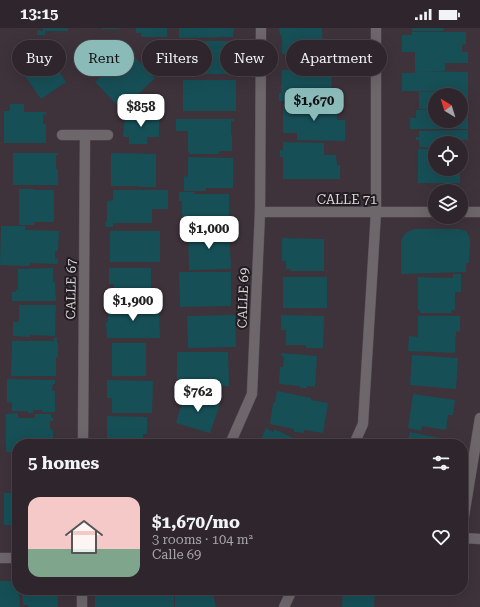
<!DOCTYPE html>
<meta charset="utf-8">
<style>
:root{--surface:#2e262c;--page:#3a3238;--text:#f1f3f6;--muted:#a7a5a9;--line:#494348;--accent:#8bbbb9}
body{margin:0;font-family:"Roboto Serif",serif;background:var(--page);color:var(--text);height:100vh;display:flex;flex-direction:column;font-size:15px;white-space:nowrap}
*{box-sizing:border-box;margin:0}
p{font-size:13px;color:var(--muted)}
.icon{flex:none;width:22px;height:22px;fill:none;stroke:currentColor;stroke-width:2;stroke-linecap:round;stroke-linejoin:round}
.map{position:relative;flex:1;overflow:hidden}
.drawer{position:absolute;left:12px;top:411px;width:456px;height:156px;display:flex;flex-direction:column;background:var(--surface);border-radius:16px;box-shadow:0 4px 16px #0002,0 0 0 1px var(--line)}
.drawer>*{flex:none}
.top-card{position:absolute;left:12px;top:12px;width:456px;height:36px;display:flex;gap:8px}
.needle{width:26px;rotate:322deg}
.controls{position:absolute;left:428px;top:60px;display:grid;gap:8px}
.controls a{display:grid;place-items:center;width:40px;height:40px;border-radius:50%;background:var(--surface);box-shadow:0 4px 16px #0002,0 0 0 1px var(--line);font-size:20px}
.price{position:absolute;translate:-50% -34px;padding:0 9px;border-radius:8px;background:#fff;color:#222;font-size:13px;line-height:26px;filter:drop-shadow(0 1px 2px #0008)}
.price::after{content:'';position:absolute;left:50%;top:24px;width:12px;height:9px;margin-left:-6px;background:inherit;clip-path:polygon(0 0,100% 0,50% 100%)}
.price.active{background:var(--accent);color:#111}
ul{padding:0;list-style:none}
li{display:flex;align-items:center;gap:12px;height:100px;padding:0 16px}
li+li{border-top:1px solid var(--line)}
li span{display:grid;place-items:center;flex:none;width:112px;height:80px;border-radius:12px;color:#555}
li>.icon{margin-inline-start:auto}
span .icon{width:48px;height:48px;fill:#fffc;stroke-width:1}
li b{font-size:17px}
h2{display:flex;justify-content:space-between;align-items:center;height:48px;padding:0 16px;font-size:17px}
.pill{padding:0 14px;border-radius:18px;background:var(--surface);box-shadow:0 4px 16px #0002,0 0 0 1px var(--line);font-size:14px;line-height:36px}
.pill.active{background:var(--accent);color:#111}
.status{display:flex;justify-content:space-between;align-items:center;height:28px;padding:0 20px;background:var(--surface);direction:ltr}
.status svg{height:11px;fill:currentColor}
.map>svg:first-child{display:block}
</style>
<div class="status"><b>13:15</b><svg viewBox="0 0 49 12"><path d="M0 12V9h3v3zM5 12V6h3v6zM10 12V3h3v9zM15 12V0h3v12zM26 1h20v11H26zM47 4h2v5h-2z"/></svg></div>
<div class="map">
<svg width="480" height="579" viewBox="0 0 480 579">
<rect width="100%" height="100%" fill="#3e323b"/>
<g fill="#174f57">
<path d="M43,0h25v3h-23v4h-8v-5l6,1z"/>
<rect x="102" y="0" width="17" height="1"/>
<path d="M136,0h31v9h-26v-4h-5z"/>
<path d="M179,0h55l-1,9 -54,1z"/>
<path d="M279,0h43l1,25 -41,1v-19h-2z"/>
<path d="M412,0h32l-1,3h-31z"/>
<path d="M412,4h54v12l-4,1v7h-60v-17h10z"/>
<path d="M188,13h45v17h-4l-1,16h-40z"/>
<path d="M128,22l27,28 -33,32 -27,-28z"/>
<path d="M46,24l20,30 -25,17 -21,-30z"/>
<path d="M415,24h53v11h-23v8h-30z"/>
<path d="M296,36l36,1 -1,37 -52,-1v-8h2l1,-23h14z"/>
<path d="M415,43l53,1v20l-66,-1v-18h13z"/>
<rect x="183" y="52" width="53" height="31"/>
<path d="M419,64h49v18h-7v-15h-26v15l-16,-1z"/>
<path d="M10,76h14v8h22v3l-3,-1v10h3v19h-42v-32h6z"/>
<path d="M283,76l54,1v15h8v21l-48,-1v-7h-14z"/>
<path d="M416,82h19v11h26v-10h7v18h-58v-11h6z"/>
<path d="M125,86l34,1v22h-12v7h-18v-7h-6z"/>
<path d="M176,91h58v2h-3v14h1v16h-13v3h-30v-3h-1v-20h-12z"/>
<path d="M468,102v10h-9v3h-24v5l-16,-1v-7h-3v-3h3v-6z"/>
<path d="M283,114l41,1v12h12l1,10h3v14h-57v-22h-3v-7h3z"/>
<path d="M418,121h17v20h25v14h-42z"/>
<path d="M13,125h45v2h-2v14h2v16h-45z"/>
<path d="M111,125l45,1v33h-18v-1h-27z"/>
<path d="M188,129l45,1v30h-27v3h-22v-15l4,1z"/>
<path d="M19,161h15v1h20v32h-20v3h-15z"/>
<path d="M113,162h55v19h-16v14h-39v4h-6l-2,-3 1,-2 1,-1v-20l6,-1z"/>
<path d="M179,164h15v2h35v22h-3v7h3v4h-47v-26h-3z"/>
<path d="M1,198h24v4l34,1 -1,20h-3v8h3v5l-28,-1v3l-30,-1z"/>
<path d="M459,201l7,2 3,5 1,4 -1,23h-3v9l-65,2v-34l3,-5 3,-3 8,-3z"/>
<path d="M229,202l2,39 -42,1 -1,-39z"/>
<rect x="110" y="203" width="50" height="31"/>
<path d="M282,210l42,1v32h-34l1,-2h-5v-8h-4z"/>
<path d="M53,240v14h2l1,19h-44v-9h4l-1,-2h3v-21z"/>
<path d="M109,240h42v33h-15v-2h-22v-15h-5z"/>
<path d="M179,244h52v34l-51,1z"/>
<path d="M453,246h8v18h-6v18h-4l1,3h-32v-3h-2v-33l35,1z"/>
<rect x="283" y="249" width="44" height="31"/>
<path d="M19,277h37l-1,31 -25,-1v2l-17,-1v-14h6z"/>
<path d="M159,277l1,33h-53l-1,-16h2v-13h-1v-3z"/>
<path d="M235,287l1,32 -48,1 -1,-32z"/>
<path d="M281,287l43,1 -1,32h-17v-3h-20v-15h-5z"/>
<path d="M418,288h42v16l-4,-1 -1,22 -47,-2 1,-15 9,1z"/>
<path d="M54,310h3v5h1v14h-2v19h-45l1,-35h42z"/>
<rect x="112" y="315" width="34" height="33"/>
<path d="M177,324h51l1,34h-28l1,3h-25z"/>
<path d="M281,325l36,3 -2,31 -8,-1v2h-7v-2l-21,-2 1,-17h3l1,-10 -3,-1z"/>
<path d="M412,327l46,3 -2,31 -46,-4z"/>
<path d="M7,351l48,1v4h-2l-1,7h3v21h-13v-2h-9v3h-5v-2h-16v-8l-5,-1z"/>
<path d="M107,352l46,1 -1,32h-40v-15h-5z"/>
<path d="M277,363l34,7v2l17,3 -5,30 -19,-3v3l-10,-1v-3l-24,-5 3,-21h2z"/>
<path d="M185,365l35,11 -10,29 -34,-10z"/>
<path d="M413,366l42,6 -2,15h-5l-2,15 -24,-4 -1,5 -13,-3z"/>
<path d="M18,385v5h17v-4h16v4h2v3h-3v8l3,1v14h-36v8h-11v-38z"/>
<path d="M107,388l40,1v17h-4v10h-36z"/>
<path d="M266,400l7,4 1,-3 33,15h-48z"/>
<path d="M410,404l35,7 -1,5h-37z"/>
<rect x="11" y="429" width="6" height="33"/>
<rect x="4" y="465" width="13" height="32"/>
<path d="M0,553h17v9h2l1,17h-20z"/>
<path d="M22,562h35l1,17h-30v-2h-5z"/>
<path d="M95,562h40v2h7v-2h32v17h-79z"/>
<path d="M175,562h37l4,17h-41z"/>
<path d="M343,562h32l-1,17h-32z"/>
</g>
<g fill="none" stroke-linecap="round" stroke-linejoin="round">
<g stroke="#5a4f57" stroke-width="11">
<path id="service" d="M62,107h46"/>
</g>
<g stroke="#5a4f57" stroke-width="11">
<g id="minor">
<path d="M260,184h175"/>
<path d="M461,184h19"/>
<path d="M83,416l2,-309"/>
<path d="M230,416l22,-50 8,-182 1,-184"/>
<path d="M463,494l17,-104"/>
<path d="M463,510l17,1"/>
<path d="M0,530h17"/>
<path d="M82,562v17"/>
</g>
</g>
<g stroke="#5a4f57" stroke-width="11">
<g id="tertiary">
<path d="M354,416l9,-20 13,-212v-184"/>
<path d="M284,579l8,-17"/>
</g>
</g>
<use href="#service" stroke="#6d676b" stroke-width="10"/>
<use href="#minor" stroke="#6d676b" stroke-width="10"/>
<use href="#tertiary" stroke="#6d676b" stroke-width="10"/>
</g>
<g text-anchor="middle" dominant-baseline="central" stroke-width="4" stroke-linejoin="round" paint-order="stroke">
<g font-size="13" fill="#dbd4d9" stroke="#211c20">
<text x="347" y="171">CALLE 71</text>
<text transform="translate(71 261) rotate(-89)">CALLE 67</text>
<text transform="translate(243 270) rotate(-88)">CALLE 69</text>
</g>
</g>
</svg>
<div class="controls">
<a><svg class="needle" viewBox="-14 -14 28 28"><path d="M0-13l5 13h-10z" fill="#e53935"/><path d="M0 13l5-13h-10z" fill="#a7a5a9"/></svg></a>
<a><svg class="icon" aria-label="locate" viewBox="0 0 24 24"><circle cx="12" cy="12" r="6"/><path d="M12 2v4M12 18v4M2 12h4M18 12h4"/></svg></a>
<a><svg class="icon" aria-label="layers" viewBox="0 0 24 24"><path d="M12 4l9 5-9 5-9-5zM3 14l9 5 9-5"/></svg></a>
</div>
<b class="price active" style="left:314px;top:94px">$1,670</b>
<b class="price" style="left:141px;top:100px">$858</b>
<b class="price" style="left:209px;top:222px">$1,000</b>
<b class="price" style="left:133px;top:294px">$1,900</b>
<b class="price" style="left:198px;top:385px">$762</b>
<div class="top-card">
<a class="pill">Buy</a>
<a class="pill active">Rent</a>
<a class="pill">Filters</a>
<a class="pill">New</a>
<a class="pill">Apartment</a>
</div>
<section class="drawer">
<h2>5 homes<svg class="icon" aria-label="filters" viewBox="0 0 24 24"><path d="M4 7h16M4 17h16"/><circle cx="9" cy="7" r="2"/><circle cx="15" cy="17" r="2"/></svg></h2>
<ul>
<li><span style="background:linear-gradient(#f6c9c9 65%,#7fa58c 0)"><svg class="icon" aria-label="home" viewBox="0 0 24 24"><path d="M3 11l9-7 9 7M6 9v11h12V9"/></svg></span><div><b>$1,670/mo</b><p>3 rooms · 104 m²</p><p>Calle 69</p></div><svg class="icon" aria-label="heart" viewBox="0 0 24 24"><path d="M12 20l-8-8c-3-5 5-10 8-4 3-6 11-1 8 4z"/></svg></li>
</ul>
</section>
</div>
